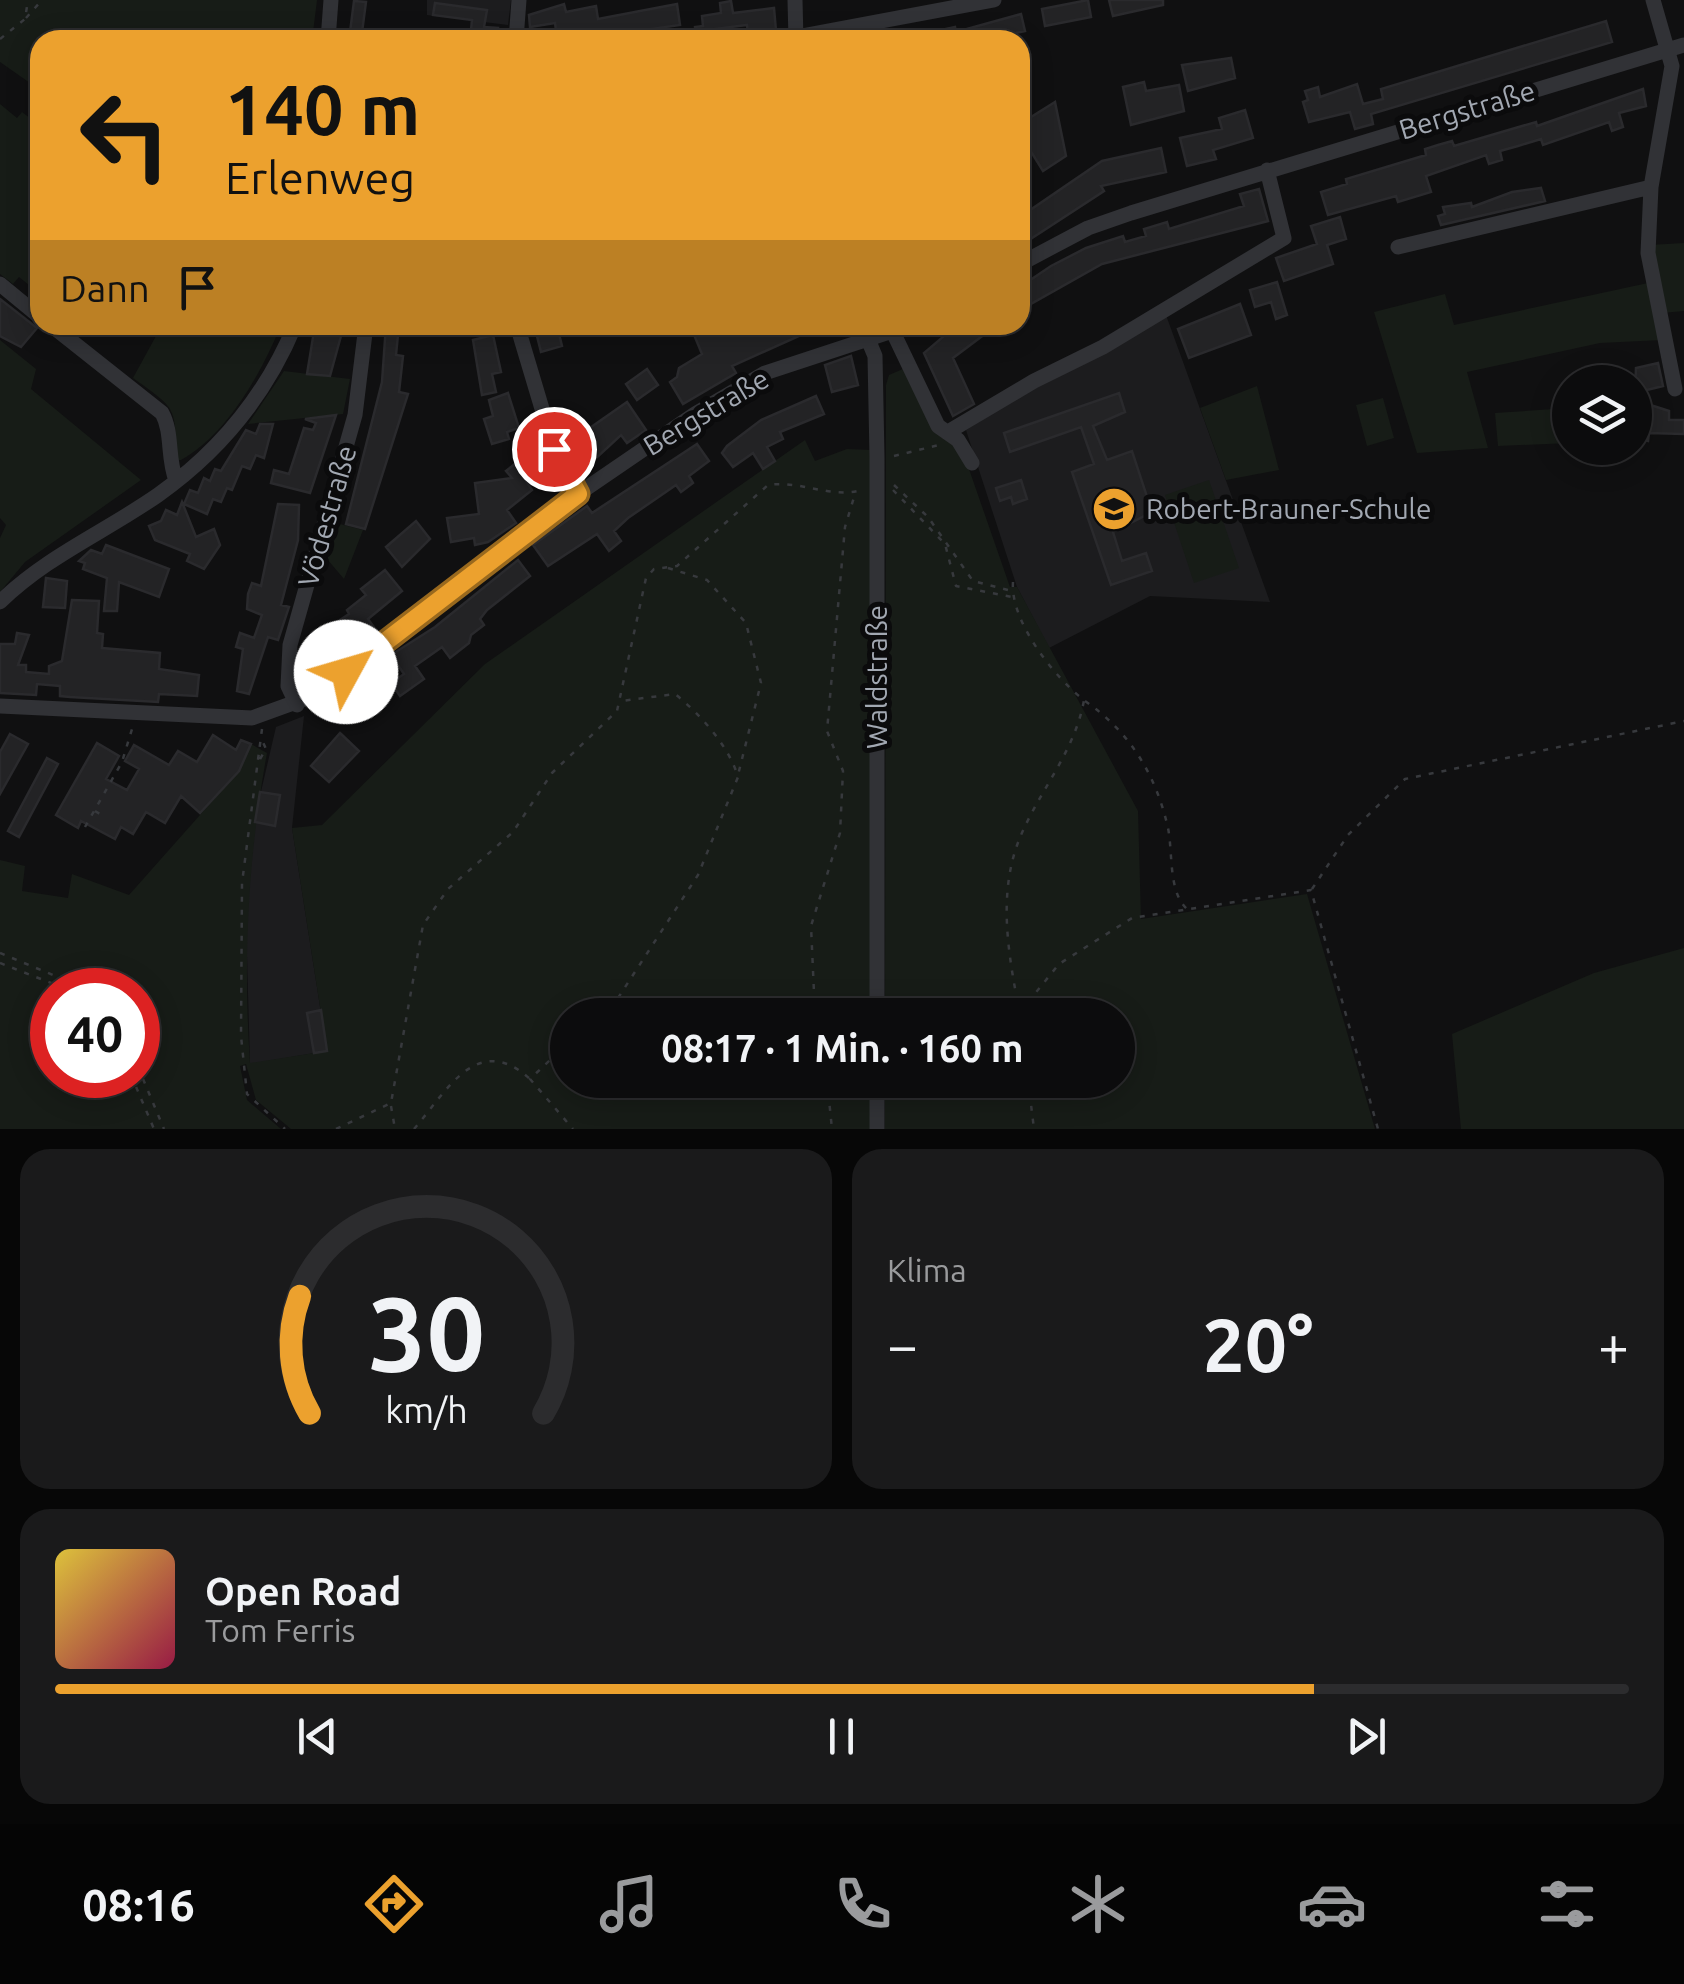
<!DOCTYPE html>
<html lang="de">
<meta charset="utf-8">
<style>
body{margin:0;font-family:Ubuntu,sans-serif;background:#1a1a1b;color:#f1f3f6;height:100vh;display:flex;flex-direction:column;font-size:38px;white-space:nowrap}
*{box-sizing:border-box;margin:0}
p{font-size:32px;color:#9a9b9d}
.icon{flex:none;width:55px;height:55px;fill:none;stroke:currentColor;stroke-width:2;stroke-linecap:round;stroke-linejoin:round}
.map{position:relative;height:1129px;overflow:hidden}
.side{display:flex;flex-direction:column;gap:20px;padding:20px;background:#070707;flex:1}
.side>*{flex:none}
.top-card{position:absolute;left:30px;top:30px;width:1000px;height:305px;border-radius:30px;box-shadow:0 5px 25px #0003,0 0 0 2px #2c2c2e;background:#eca12e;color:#111;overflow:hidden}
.tools{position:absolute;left:1552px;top:365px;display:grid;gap:20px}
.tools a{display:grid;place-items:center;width:100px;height:100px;border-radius:50%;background:#0c0c0d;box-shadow:0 5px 25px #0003,0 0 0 2px #2c2c2e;font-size:50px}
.speed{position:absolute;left:30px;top:968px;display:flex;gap:20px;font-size:50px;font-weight:700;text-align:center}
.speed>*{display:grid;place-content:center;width:130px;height:130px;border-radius:50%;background:#0c0c0d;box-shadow:0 5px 25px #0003,0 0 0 2px #2c2c2e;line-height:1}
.speed .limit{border:15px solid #d22;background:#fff;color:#111}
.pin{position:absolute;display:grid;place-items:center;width:85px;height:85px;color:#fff;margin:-42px;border:5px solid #fff;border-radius:50%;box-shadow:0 2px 10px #0007}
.me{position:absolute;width:110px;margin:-55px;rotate:51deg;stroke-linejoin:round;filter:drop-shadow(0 0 8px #0008)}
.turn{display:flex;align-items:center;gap:35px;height:210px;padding:0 30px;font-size:45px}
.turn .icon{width:130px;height:130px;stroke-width:2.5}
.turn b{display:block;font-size:70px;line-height:85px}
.then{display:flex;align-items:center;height:95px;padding:0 30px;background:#0003;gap:20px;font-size:38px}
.big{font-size:75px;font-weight:600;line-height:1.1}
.side .tile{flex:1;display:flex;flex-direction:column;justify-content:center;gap:15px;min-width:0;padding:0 35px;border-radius:30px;background:#1a1a1b}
.side .dial{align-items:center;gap:0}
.dial svg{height:260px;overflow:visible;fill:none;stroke:#2c2c2e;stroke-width:7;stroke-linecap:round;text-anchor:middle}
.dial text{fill:#f1f3f6;stroke:none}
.song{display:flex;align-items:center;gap:30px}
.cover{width:120px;height:120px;border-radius:15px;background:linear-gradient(135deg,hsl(50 70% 55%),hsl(340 70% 35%))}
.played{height:10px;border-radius:5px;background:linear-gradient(90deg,#eca12e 80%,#2c2c2e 80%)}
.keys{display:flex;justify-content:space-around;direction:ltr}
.heat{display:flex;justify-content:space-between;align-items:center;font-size:55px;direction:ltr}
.side .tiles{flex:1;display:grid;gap:20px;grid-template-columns:1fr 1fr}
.tile:last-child{grid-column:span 2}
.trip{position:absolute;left:550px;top:998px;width:585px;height:100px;border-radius:50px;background:#0c0c0d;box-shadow:0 5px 25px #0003,0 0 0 2px #2c2c2e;font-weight:600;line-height:100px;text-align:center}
.dock{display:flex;height:160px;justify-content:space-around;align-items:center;background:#050505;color:#9a9b9d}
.dock .icon{width:70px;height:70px}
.dock .current{color:#eca12e}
.dock b{font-size:45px;color:#f1f3f6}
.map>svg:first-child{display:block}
</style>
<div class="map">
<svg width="1684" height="1129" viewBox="0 0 1684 1129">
<rect width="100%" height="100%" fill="#101011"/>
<path fill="#1c1c1e" d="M427 0H511L508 25 427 15Z
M1166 315 1270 602 1150 596 1049 648 1017 587 966 430 1023 394Z
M304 716 292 828 327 1051 250 1064 246 920 256 813 276 727Z"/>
<path fill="#171c17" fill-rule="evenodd" d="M0 0H317L312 40H40V90L0 62Z
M0 104 17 118 22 112 40 126V294L19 277 13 284 0 274Z
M1684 243V311L1662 313 1650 245Z
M1648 283 1662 340 1600 343 1467 372 1488 448 1417 453 1374 312 1445 294 1454 325Z
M162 325H281C262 372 227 435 181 460H177C174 406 179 411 133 378Z
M0 340 36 369 31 389 141 480 25 562 0 592V538L6 525 0 518Z
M903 369 933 430 958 448 969 469 1010 587H1017L1138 811 1141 919 1307 894 1375 1129H885V1080H1118V1015H885L886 385 889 375Z
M284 371 350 379 343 414 248 424Z
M1257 386 1279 470 1226 480 1200 408Z
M1383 398 1394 438 1367 446 1356 405Z
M1568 408 1570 443 1498 446 1495 413Z
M805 440 815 461 847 449 871 450 870 1015H568V1080H870V1129H291L256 1100 246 1064 240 1066 247 1100 281 1129H0V860L25 866 22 891 68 898 72 874 129 895 239 771 251 744 267 753C248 857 243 958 250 1063L327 1051 292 828 322 825 485 664ZM52 990H138V1075H52Z
M1209 480 1239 568 1194 583 1165 495Z
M336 523 363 530 344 579 327 559Z
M1684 948V1129H1461L1452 1034 1594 973Z"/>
<path fill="#232325" stroke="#2a2a2d" stroke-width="2.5" d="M1088 0 1091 17 1045 26 1042 9Z
M1109 0H1163V5L1113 16Z
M354 1 366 2 361 40H349Z
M731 1 733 13 774 8 776 31 748 34 747 25 715 29 717 40H696L695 27 703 26 702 16 721 13 720 3Z
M435 3 487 10 484 27 498 28 496 40H470L472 20 433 15Z
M564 4 566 12 596 6 598 19 677 4 680 25 602 36 603 40H589L588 34 557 38 555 23 530 27 529 15Z
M1021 14 1025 31 1007 35 1009 40H919L918 35 955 27 956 32Z
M1606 21 1612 42 1371 114 1373 124 1355 129 1350 112 1309 122 1303 102 1308 100 1305 91 1318 87 1320 97 1357 84 1363 104 1383 99 1381 89Z
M1231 58 1235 78 1188 91 1182 65Z
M1144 82 1146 91 1179 85 1184 111 1131 125 1123 87Z
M1643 89 1646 106 1619 113 1623 127 1612 131 1609 122 1543 145 1541 139 1518 146 1500 151 1502 160 1489 164 1486 155 1426 176 1431 192 1398 202 1396 196 1328 215 1321 192 1347 184 1346 179 1426 155 1425 149 1438 145 1452 141 1454 146 1536 122 1537 126Z
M1055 102 1066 156 1043 171 1020 134V124Z
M1245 110 1253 138 1213 150 1216 159 1187 166 1180 138 1222 129 1219 118Z
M1161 148 1166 172 1101 186 1104 191 1029 240 1020 227V217L1102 161Z
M1541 188 1545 201 1441 225 1438 216 1445 214 1443 207 1471 203 1472 207 1512 192Z
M1259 189 1268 221 1102 264 1020 310V287L1051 266 1086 248 1123 236 1125 242 1146 236 1144 229 1167 222 1169 229 1244 206 1240 194Z
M1340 217 1346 239 1327 245 1333 264 1284 281 1276 258 1317 244 1311 226Z
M1277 282 1287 315 1276 319 1271 302 1255 307 1250 290Z
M0 299 37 328 21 347 0 336Z
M1240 304 1251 335 1189 358 1178 329Z
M315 325H344L330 376 307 374Z
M386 325H399L396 355 403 356 399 392 408 394 365 529 346 524 382 382Z
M690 325H713L717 334 734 325 738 334 759 325 821 326 732 366 736 373 683 404 670 382 677 377 679 368 702 354Z
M957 325H997L953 358 974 404 953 416 924 353Z
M557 326 562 346 541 352 536 332Z
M493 335 501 372 492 374 496 392 482 395 473 340Z
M851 356 858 385 832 392 825 365Z
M1658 363 1663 386 1635 393 1636 368Z
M647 369 658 385 637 400 626 384Z
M508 393 519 428 507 432 509 439 492 444 484 419 493 416 489 400Z
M1119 393 1125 412 1093 426 1107 460 1132 451 1152 512 1113 532 1122 561 1146 553 1152 571 1111 585 1072 472 1094 464 1081 427 1010 452 1004 433Z
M816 396 824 414 780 432 783 439 767 447 775 461 763 469 753 453 733 467 722 453 727 446 761 420Z
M1635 400 1669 411V420H1684V434L1649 433 1648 441 1636 438Z
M627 402 646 430 627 443 621 435 593 461 581 445 571 449 562 427 578 417 584 432Z
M336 415 310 493 271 483 274 470 289 474 304 428 313 430 316 423 305 419Z
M260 424H273L264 458 256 455 250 469 242 466 232 490 227 488 221 502 213 499 207 514 184 504 190 490 198 493 204 478 210 481 215 469 221 471 246 430 256 434Z
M697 444 709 461 689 476 693 483 681 492 676 485 628 518 614 531 621 541 609 551 597 534 548 566 533 545 587 506 592 513Z
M532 450 544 467 526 481 532 490 507 510 516 523 488 542 475 545 474 538 451 542 447 518 479 514 475 483 512 478 506 471Z
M1021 480 1027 499 1013 504 1011 497 1000 501 996 488Z
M182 502 196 537 214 529 220 545 204 569 187 561 190 554 155 540 149 526 161 521 166 510 177 515Z
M278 504 299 505 298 540 281 605 289 607 278 640 268 637 249 694 237 691 243 649 236 647 240 633 254 638 262 615 247 609 248 594 252 583 261 586Z
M416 521 430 539 402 567 386 547Z
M106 545 169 569 159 597 119 582 117 611H104L107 578 83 569 85 563 79 561 91 550 102 554Z
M518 560 530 576 487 610 480 619 484 625 471 635 469 643 450 658 442 647 415 666 424 679 400 696 391 683 404 674 391 655 435 627Z
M385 570 402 591 368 619 376 630 339 659 325 640 331 636 326 629 349 614 347 610 366 595 361 589Z
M46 578 67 581 65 608 43 607Z
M72 600 99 601 97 633 103 634 102 648 160 653 159 669 199 675 197 696 159 694 158 702 70 697 60 696V686L37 684 36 695 0 693V644H15L17 633 29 635 18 665H26V672L49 674V666L62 661Z
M371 671 383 686 358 706 346 690Z
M340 733 359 751 329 782 311 766Z
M10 734 28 744 0 794V752Z
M213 735 236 750 241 740 251 744 239 771 200 813 181 796 165 823 146 812 133 834 121 827 115 839 81 821 78 828 56 815 97 743 119 756 106 779 127 790 139 769 125 761 134 745 169 765 178 751 197 762Z
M47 758 58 764 19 837 8 831Z
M260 792 280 795 275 826 255 822Z
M321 1010 327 1051 314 1053 307 1013Z"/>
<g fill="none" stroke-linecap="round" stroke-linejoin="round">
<path stroke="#37393d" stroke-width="2.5" stroke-dasharray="5 8" stroke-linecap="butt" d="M26 18 42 0
M0 39 25 19 28 0
M894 456 939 445
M894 485 928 517 973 581 1012 591
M893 490 945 544 956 586 1012 597
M668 568 707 580 746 623 761 683 738 775
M1013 582C1010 621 1054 677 1084 700 1075 752 1038 792 1019 840 997 896 1009 958 1020 1015
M1085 701C1130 732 1156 775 1168 828 1173 852 1168 892 1187 909
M262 729 242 883 241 1036 247 1094 285 1129
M260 759 266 749 262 740
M95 811 100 814 105 809
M85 827 122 762 132 729
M1312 889 1348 835 1405 779 1684 721
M0 953 89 990
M0 963 69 990
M618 998 698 875 738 777C729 746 700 714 675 694L621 701
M1020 1012 1059 964 1132 918 1311 890 1378 1129
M594 1015 609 998 627 1000 654 1015
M815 1015 811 926 840 833 843 771 827 731 845 527 855 494
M568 1043 530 1079 573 1129
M138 1067 164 1129
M131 1075 154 1129
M827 1080 832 1129
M1028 1080 1034 1129
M391 1106 395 1129
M336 1129 391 1103 423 925 448 889 513 832 552 773 617 711 646 578 654 569 677 566 768 485C801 480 831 499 862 490
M414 1129C447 1091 477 1031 530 1079"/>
<path stroke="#313236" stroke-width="15" d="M795 0 796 40
M1653 0 1672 66 1651 187 1648 253 1675 389
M796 37 994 0
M328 40 331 0
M516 40 519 0
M1398 247 1651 187
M1020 264 1088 228 1131 213 1684 45
M0 284 40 317
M51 325 162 413C173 433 167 458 176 480
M517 325 554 449 578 494
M862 325 875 356 877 457V1015
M893 332 938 426 958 440 972 463
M948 432 1034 381 1103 347 1284 238 1267 170
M0 602C47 556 105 532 158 495 220 451 266 395 295 325
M297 705 288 686 290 645 355 415 366 325
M0 706 252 718 321 693 578 494 695 414 765 373 911 325
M877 1129V1080"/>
</g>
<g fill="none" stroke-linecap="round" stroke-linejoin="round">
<g stroke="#99691e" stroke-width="25">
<path id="route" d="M346 672 578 494 554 449"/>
</g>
<use href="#route" stroke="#eca12e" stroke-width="18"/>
</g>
<defs>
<g id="school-disc" transform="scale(2.25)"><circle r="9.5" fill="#eca12e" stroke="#0b0b0c"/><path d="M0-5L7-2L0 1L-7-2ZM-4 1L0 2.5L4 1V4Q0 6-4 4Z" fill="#111"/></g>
</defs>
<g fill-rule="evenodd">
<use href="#school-disc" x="1114" y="509"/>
</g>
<g text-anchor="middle" stroke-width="10" stroke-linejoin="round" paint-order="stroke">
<g font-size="28" fill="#a2a8b2" stroke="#0b0b0c">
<text transform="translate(1467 110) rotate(-17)" y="10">Bergstraße</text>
<text transform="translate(706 412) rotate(-31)" y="10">Bergstraße</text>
<text transform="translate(327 516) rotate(-74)" y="10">Vödestraße</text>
<text transform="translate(877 677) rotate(-90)" y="10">Waldstraße</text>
</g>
<g font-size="28" fill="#a2a8b2" stroke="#0b0b0c" text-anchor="start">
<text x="1146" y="519">Robert-Brauner-Schule</text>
</g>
</g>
</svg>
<div class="tools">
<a><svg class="icon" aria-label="layers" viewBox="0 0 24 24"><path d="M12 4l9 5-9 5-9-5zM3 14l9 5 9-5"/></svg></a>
</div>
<div class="speed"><div class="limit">40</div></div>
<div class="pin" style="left:554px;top:449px;background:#d93025"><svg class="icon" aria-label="arrive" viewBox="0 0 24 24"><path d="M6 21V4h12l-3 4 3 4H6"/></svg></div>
<svg class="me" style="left:346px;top:672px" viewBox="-20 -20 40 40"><circle r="19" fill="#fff"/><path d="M0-13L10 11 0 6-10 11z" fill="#eca12e"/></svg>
<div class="trip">08:17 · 1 Min. · 160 m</div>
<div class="top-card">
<div class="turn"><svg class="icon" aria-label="left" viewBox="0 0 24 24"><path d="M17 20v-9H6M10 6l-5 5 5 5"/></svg><div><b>140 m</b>Erlenweg</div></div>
<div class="then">Dann<svg class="icon" aria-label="arrive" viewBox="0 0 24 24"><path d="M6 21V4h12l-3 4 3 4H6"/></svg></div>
</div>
</div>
<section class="side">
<div class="tiles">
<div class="tile dial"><svg viewBox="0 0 100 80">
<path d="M14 69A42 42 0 1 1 86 69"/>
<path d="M14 69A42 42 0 0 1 11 33" stroke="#eca12e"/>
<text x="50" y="56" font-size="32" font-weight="700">30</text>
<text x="50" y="72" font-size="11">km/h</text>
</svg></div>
<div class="tile"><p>Klima</p>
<div class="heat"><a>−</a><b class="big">20°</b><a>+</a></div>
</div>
<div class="tile">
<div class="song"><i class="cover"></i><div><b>Open Road</b><p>Tom Ferris</p></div></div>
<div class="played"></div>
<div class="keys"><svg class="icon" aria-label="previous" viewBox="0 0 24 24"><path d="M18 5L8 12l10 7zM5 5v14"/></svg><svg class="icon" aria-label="pause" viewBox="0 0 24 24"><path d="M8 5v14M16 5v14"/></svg><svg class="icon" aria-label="next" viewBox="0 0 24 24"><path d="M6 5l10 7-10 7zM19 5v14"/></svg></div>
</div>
</div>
</section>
<nav class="dock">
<b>08:16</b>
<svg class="icon current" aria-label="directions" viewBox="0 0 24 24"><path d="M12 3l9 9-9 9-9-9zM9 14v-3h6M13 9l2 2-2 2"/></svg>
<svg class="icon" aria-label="music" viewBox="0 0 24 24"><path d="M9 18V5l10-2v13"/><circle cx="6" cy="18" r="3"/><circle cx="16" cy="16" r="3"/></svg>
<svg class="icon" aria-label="phone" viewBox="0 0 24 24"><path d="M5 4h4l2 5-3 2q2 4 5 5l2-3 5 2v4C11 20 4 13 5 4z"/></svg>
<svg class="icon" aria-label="climate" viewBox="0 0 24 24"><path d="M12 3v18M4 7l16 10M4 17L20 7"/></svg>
<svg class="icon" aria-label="car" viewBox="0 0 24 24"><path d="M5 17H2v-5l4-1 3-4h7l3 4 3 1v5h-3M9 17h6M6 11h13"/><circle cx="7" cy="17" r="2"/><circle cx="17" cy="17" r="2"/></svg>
<svg class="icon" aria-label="filters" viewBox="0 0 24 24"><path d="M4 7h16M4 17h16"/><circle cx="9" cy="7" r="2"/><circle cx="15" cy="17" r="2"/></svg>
</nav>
